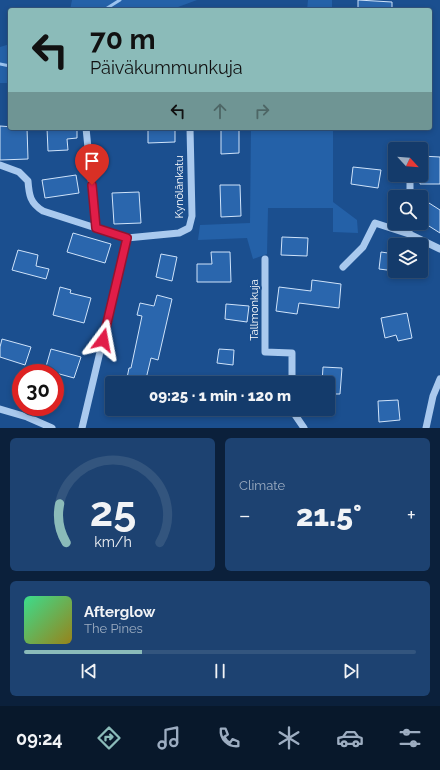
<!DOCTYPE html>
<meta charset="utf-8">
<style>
body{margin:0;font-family:Raleway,sans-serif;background:#1d4271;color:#f1f3f6;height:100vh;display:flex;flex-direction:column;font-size:15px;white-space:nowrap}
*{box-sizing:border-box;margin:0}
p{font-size:13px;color:#9dadc1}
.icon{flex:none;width:22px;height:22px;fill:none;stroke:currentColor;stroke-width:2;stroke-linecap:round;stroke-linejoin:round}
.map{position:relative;height:428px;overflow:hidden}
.panel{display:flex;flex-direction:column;gap:10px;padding:10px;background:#0b203b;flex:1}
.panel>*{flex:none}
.guide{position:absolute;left:8px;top:8px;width:424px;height:122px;border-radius:4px;box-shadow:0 2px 6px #0003,0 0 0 1px #33557e;background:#8bbbb9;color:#111;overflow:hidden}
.needle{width:26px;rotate:116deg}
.tools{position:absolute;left:388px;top:142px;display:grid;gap:8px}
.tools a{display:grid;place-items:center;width:40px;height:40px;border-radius:4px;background:#143b6b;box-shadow:0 2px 6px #0003,0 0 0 1px #33557e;font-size:20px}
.speed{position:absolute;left:12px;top:364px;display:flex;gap:8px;font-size:20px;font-weight:700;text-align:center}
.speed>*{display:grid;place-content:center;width:52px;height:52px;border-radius:50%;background:#143b6b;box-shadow:0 2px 6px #0003,0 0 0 1px #33557e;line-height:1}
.speed .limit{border:6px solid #d22;background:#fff;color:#111}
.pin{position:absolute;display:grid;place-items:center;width:34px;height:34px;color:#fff;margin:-41px -17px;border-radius:50% 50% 50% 0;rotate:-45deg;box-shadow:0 0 4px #0007}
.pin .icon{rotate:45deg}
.me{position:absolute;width:44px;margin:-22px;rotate:13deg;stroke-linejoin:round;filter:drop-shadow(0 0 3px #0008)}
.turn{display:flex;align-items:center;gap:14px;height:84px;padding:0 16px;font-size:18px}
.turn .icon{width:52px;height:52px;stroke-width:2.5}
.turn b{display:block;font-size:28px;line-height:34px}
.lanes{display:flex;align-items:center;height:38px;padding:0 16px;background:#0003;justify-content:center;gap:20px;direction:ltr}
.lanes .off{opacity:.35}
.big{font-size:30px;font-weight:800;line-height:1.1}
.panel .tile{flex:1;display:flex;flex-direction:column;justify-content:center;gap:6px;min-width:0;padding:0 14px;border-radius:6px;background:#1d4271}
.panel .dial{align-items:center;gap:0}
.dial svg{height:104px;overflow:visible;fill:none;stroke:#33557e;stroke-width:7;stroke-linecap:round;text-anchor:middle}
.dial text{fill:#f1f3f6;stroke:none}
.song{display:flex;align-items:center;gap:12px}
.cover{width:48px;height:48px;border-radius:6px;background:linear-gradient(135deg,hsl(150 70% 55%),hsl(50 70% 35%))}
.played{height:4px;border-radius:2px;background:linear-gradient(90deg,#8bbbb9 30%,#33557e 30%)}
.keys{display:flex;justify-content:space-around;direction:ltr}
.heat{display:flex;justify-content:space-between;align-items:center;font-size:22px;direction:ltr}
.panel .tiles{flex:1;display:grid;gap:10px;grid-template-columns:1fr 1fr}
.tile:last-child{grid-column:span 2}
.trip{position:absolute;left:105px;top:376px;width:230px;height:40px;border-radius:4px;background:#143b6b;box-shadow:0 2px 6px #0003,0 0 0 1px #33557e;font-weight:800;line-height:40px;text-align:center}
.tabs{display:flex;height:64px;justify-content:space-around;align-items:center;background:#08182b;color:#9dadc1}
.tabs .icon{width:28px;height:28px}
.tabs .current{color:#8bbbb9}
.tabs b{font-size:18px;color:#f1f3f6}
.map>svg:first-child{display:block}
</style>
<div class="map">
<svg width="440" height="428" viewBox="0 0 440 428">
<rect width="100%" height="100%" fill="#1b4f8f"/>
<path fill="#2461a8" d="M72 0H197L170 10H70Z
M308 0H332V10H307Z
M10 44V83H0V47Z
M251 128H333V202L357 220 358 233 333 232V208H268L267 254 253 259 247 238 198 240 200 225 250 223Z"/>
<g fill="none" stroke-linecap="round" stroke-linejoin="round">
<path stroke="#9cc4f0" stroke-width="3" d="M104 10 120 0
M0 64 10 66"/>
</g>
<path fill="#2a66ad" stroke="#cfe3fa" d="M358 0 392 2V10H358Z
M0 126 27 128 28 159 0 160Z
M47 128H77V138L67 139 68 150 48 151Z
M148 128H175V142L148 143Z
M239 128V153L221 154V129Z
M421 156 440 157V184H420Z
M353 167 381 170 378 188 351 184Z
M76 175 79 193 45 198 42 180Z
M220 185H240L241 216 221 217Z
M139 192 141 223 114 224 112 193Z
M429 203 440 210V233L421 221V215Z
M73 233 111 244 105 263 67 252Z
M282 237 308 238 307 256 281 255Z
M18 250 38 255 36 266 49 269 46 279 12 270Z
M211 252H230L231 282H197V264H212Z
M381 252 395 254V271L379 269Z
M161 254 177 257 172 281 156 277Z
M312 280 341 284 339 308 299 303 297 314 276 311 279 287 311 291Z
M60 287 71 290 70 293 91 298 84 323 53 315Z
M157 295 172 299 158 360 151 358 145 383H126L129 368H131L142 316 137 315 140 303 154 306Z
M226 304 249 306 247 322 225 319Z
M407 313 412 338 398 341 396 335 385 338 381 318Z
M2 339 31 347 25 365 0 357V347Z
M51 349 81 357 74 378 45 370Z
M219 349 234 350 233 365 217 363Z
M323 367 342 368 340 394H328V383H322Z
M398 400 400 420 379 422 378 401Z"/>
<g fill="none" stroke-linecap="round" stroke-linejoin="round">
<path stroke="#a9c9ee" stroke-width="7" d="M86 128 96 228
M0 165 19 172 28 181C29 195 30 203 43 211L127 238
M410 197V175
M409 234V223
M265 259V352L292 353V383
M343 267 363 247 375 223 409 234 440 249
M0 409 27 417 52 428
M291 409 304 428
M82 428 127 238 179 233 189 228 192 216 190 128
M426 428 433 396 440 379"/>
</g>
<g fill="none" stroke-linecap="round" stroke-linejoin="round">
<g stroke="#92132f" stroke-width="10">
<path id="route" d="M92 185 96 228 127 238 103 340"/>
</g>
<use href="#route" stroke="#e11d48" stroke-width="7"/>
</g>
<g text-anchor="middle" stroke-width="4" stroke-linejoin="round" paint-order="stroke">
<g font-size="11" fill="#fff" stroke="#1b4f8f">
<text transform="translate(179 187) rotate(-90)" y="4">Kynölänkatu</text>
<text transform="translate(254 310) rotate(-90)" y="4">Tallmonkuja</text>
</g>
</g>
</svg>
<div class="tools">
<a><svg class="needle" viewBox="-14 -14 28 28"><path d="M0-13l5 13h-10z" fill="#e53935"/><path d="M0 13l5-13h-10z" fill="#9dadc1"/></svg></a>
<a><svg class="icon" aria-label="search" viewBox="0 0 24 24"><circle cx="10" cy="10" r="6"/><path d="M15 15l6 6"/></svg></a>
<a><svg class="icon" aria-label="layers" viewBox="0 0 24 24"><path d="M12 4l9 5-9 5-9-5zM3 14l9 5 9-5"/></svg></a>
</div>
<div class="speed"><div class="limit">30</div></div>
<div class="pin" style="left:92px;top:185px;background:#d93025"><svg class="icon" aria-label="arrive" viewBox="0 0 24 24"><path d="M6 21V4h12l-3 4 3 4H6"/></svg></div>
<svg class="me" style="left:103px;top:340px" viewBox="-20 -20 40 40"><path d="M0-17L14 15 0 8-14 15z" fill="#e11d48" stroke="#fff" stroke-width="4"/></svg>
<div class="trip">09:25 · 1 min · 120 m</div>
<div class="guide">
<div class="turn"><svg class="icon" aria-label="left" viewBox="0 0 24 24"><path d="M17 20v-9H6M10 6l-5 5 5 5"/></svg><div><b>70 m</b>Päiväkummunkuja</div></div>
<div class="lanes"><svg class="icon" aria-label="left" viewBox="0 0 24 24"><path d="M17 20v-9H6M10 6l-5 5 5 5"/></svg><svg class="icon off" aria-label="ahead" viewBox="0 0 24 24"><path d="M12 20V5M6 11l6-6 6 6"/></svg><svg class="icon off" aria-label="right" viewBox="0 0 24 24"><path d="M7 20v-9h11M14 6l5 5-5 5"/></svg></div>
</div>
</div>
<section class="panel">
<div class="tiles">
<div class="tile dial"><svg viewBox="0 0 100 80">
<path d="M14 69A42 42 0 1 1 86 69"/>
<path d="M14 69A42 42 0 0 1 9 39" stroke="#8bbbb9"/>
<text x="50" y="56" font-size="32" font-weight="700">25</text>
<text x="50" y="72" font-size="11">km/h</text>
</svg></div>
<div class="tile"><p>Climate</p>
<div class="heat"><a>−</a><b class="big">21.5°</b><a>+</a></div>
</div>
<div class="tile">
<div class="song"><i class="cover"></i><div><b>Afterglow</b><p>The Pines</p></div></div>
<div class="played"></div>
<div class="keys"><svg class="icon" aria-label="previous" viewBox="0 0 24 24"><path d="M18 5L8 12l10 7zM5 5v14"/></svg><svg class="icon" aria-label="pause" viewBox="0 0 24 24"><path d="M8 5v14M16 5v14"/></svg><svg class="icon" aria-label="next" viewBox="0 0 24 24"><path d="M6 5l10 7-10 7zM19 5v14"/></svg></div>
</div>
</div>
</section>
<nav class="tabs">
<b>09:24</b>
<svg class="icon current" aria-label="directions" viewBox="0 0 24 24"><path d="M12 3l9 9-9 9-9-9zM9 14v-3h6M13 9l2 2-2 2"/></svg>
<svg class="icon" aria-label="music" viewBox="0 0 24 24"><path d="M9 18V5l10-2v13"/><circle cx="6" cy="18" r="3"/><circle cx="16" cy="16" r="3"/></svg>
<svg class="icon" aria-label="phone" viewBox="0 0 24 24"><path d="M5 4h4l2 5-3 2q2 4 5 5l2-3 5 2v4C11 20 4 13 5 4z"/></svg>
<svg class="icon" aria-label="climate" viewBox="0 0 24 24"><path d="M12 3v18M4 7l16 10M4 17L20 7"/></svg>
<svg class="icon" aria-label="car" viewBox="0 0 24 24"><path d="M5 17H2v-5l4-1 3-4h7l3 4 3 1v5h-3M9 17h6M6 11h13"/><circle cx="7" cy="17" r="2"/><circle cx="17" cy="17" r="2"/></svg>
<svg class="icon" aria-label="filters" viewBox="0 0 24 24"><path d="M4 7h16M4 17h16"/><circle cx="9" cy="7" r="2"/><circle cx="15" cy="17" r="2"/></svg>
</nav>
